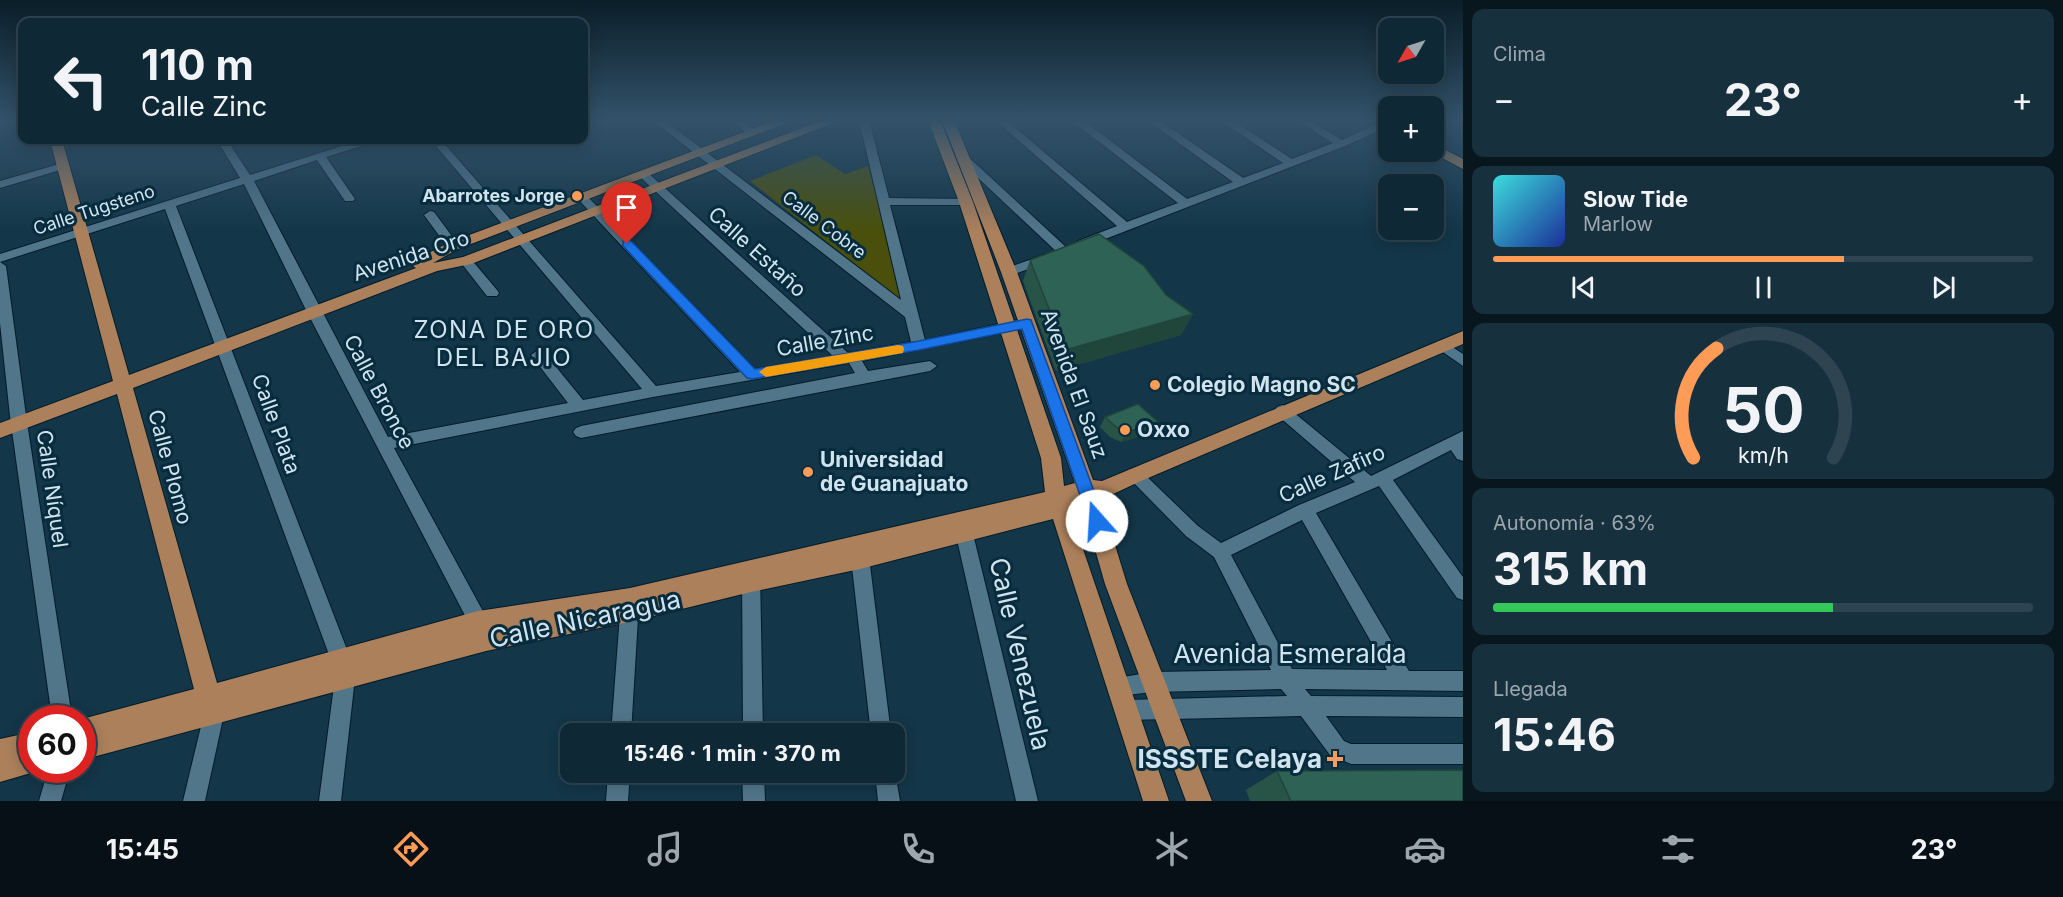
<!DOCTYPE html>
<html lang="es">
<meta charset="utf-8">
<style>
body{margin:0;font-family:Inter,sans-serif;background:#17303e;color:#f1f3f6;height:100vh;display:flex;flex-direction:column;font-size:22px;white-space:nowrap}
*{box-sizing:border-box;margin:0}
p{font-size:20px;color:#9ba6ad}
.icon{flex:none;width:33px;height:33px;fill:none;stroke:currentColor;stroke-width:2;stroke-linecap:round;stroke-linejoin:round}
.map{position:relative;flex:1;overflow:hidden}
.panel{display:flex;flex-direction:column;gap:9px;padding:9px;background:#08161e;width:600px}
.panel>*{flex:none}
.guide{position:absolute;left:18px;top:18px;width:570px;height:126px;border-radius:12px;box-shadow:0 3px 15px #0003,0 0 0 2px #2e4451;background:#0e2836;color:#f1f3f6;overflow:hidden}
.needle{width:39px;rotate:231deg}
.fabs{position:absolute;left:1378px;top:18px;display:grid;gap:12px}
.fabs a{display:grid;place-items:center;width:66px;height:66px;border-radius:12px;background:#0e2836;box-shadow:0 3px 15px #0003,0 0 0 2px #2e4451;font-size:30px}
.speed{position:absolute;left:18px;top:705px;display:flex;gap:12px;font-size:30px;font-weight:700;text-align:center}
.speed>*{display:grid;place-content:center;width:78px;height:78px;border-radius:50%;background:#0e2836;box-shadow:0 3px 15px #0003,0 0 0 2px #2e4451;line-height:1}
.speed .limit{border:9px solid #d22;background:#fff;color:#111}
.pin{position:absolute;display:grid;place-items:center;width:51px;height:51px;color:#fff;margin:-62px -26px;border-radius:50% 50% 50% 0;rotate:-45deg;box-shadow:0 0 6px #0007}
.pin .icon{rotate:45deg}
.me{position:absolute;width:66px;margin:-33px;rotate:341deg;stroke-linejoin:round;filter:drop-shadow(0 0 4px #0008)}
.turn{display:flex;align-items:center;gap:21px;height:126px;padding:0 24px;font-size:27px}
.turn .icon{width:78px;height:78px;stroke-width:2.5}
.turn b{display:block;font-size:42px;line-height:51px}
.big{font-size:45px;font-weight:700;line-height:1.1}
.panel .card{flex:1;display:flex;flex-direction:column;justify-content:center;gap:9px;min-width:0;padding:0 21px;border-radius:12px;background:#17303e}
.panel .dial{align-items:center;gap:0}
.dial svg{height:156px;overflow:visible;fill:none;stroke:#2e4451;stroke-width:7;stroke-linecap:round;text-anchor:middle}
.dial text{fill:#f1f3f6;stroke:none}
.song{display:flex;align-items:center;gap:18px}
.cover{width:72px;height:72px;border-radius:9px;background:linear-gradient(135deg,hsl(180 70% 55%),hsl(230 70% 35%))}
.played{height:6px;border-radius:3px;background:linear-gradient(90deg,#fe9c57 65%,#2e4451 65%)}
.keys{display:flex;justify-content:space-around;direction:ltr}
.heat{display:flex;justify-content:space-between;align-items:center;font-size:33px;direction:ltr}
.charge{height:9px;border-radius:4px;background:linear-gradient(90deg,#34c759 63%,#2e4451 0)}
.trip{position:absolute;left:560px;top:723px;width:345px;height:60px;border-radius:12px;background:#0e2836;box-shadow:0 3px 15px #0003,0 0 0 2px #2e4451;font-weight:700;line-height:60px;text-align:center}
.dock{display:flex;height:96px;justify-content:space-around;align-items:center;background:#061016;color:#9ba6ad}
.dock .icon{width:42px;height:42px}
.dock .current{color:#fe9c57}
.dock b{font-size:27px;color:#f1f3f6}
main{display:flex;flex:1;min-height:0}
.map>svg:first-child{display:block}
</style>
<main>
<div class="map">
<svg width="1463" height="801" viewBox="0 0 1463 801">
<rect width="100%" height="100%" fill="#133648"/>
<path fill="#4a500b" d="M816 155 845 174 868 166 908 306 750 181Z"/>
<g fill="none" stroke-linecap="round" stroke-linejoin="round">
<g stroke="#031c2a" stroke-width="2">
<path id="minor" d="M652 120H664L901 300 859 120H869L889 198 966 199 972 202 966 205H890L925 340 1027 318 1034 323 1027 328 862 361 868 371 930 361 937 366 930 371 581 438 576 436 573 432 576 428 581 426 855 373 849 363 653 397 394 448 485 615 487 621 485 627 478 630 471 627 307 312 244 184 176 206 351 660 355 678 341 801H319L335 678 331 660 165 209 0 262V254L240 178 217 140H227L250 175 361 140H375L374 142 326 157 355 199 353 201H345L317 160 254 181 388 437 568 403 531 355 538 350 543 351 583 400 642 389 431 140H441L656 386 740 372 578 199V195H586L755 369 833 356 639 176V172H647L848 353 911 342 905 317Z
M731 120H743L759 134 750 136Z
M995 120H1006L1127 222 1178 203 1071 120H1083L1187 199 1233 182 1147 120H1159L1243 178 1283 163 1220 120H1232L1292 159 1333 143 1296 120H1309L1342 140 1385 120H1389V126L1345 146 1082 248 1076 244 1078 241 1117 226Z
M961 153 965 154 1067 248 1069 251 1067 254H1059L957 158 956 156Z
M63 163 67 164V168L0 188V181Z
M430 211 434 212 457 243 459 246 457 249H449L424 215Z
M1046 254 1052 258 1050 261 1009 276 1003 272 1004 269Z
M466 257 470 258 497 290 499 293 497 296H487L462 264 460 261 462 258Z
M0 262 6 266 26 416 72 718H52L10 416 0 323Z
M1442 340 1463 354V366L1437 348 1435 345 1437 342Z
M1282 405 1287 407 1371 476 1463 431V461L1457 459 1451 450 1393 480 1463 577V600L1457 598 1379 486 1316 513 1409 671H1463V691L1305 689 1311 696 1463 697V717L1326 716 1344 741 1351 744H1463V764H1351L1330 755 1301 716 1125 720 1118 717 1115 710 1118 703 1125 700 1287 696 1281 689 1153 692 1118 696 1111 693 1108 686 1111 679 1153 672 1271 670 1214 557 1186 536 1126 475 1128 470 1134 468 1140 470 1198 526 1221 543 1299 505 1355 482 1277 415 1274 411 1277 407ZM1302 520 1387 670 1292 669 1231 555Z
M958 516 964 518 973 534 1038 801H1016L956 535 949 523 952 518Z
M859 541 865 544 868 549 891 734H871L850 549 853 544Z
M751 564 757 566 760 572 763 734H743L742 572 745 566Z
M630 593 637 595 639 601 631 734H611L621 601 623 595Z
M214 704 221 707 224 714 205 801H183L204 714 207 707Z
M894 766 900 801H878L875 772H894Z
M48 770H70L61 801H39Z
M608 772H630L628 801H606Z
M742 772H764L765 801H743Z"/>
</g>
<g stroke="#031c2a" stroke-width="2">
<path id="major" d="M776 120H794L458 249 433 263 463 257 823 120H841L471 264 437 271 133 388 217 683 478 611 630 588 1045 492 1041 458 959 202 928 120H940L973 202 1061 458 1064 486 1075 483 1001 272 942 120H954L1017 272 1093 480 1102 481 1463 331V344L1141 481 1111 495 1102 503 1127 584 1212 801H1186L1105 584 1084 511 1071 514 1169 801H1143L1053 519 860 569 751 592 629 622 486 651 82 760V719L194 689 117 394 0 438V423L113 381 50 140H62L129 375 416 268 410 264 413 261 448 243Z
M1377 120H1389V127Z
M1434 144 1463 159V169L1431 152H1434Z
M32 732V770H41L0 782V739Z"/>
</g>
<use href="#minor" fill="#517589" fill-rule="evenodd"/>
<use href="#major" fill="#ac805b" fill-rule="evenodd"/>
</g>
<path fill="#285448" d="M1030 260 1166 295 1193 314 1181 335 1056 371 1023 281Z
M1105 417 1158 422 1151 433 1121 442 1110 437 1100 427Z
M1277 771 1463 801H1250L1246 790Z"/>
<path fill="#20453b" d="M1193 314 1181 335 1056 371 1065 350Z
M1158 422 1151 433 1121 442 1127 432Z"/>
<path fill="#2e6254" stroke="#20453b" stroke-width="1.5" d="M1099 234 1144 266 1166 295 1193 314 1065 350 1030 260Z
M1138 404 1158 422 1127 432 1116 427 1105 417Z
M1463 770V801H1291L1277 771Z"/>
<linearGradient id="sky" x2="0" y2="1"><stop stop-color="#0a1e28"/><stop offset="0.52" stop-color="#33526a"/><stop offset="1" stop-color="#33526a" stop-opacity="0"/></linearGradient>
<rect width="1463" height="232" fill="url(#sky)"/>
<path fill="#1a73e8" stroke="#114b97" stroke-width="1.5" d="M627 240 631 241 755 369 919 341 1027 319 1031 320 1105 521 1102 526 1097 528 1091 526 1089 521 1022 329 919 350 752 379 747 378 623 246V241Z"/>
<path fill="#f59e0b" d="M898 345 903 346 904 349 903 353 766 377 759 372 766 367Z"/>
<g fill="#fe9c57" stroke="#072c3d" stroke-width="2">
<circle cx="577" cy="196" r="6"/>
<circle cx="1155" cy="385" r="6"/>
<circle cx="1125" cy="430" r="6"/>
<circle cx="808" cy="472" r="6"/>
<path d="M1332 750h6v6h6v6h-6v6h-6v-6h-6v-6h6z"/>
</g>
<g text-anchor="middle" stroke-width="6" stroke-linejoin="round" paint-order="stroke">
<g font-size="18" font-weight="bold" fill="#d0e3ef" stroke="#072c3d" text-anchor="end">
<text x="565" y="202">Abarrotes Jorge</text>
</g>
<g font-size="18" fill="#d0e3ef" stroke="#072c3d">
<text transform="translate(94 210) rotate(-18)" y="6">Calle Tugsteno</text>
<text transform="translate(824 225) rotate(37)" y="6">Calle Cobre</text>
</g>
<g font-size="21" fill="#d0e3ef" stroke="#072c3d">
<text transform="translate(757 252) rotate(42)" y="7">Calle Estaño</text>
<text transform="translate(411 256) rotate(-18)" y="7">Avenida Oro</text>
<text transform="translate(825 341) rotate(-10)" y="7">Calle Zinc</text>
<text transform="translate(1074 384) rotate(70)" y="7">Avenida El Sauz</text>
<text transform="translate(379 392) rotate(62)" y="7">Calle Bronce</text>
<text transform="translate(276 424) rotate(70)" y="7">Calle Plata</text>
<text transform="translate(170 467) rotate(75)" y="7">Calle Plomo</text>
<text transform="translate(1332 474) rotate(-24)" y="7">Calle Zafiro</text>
<text transform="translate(52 489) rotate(82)" y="7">Calle Níquel</text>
</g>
<g font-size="21" font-weight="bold" fill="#d0e3ef" stroke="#072c3d" text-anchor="start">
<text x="1167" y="392">Colegio Magno SC</text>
<text x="1137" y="437">Oxxo</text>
<text x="820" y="467">Universidad<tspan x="820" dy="24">de Guanajuato</tspan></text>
</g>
<g font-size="24" letter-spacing="1.5" fill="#d0e3ef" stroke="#072c3d">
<text x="504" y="338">ZONA DE ORO<tspan x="504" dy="28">DEL BAJIO</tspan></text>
</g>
<g font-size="26" fill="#d0e3ef" stroke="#072c3d">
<text transform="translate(585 619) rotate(-12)" y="9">Calle Nicaragua</text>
<text transform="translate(1020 654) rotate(77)" y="9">Calle Venezuela</text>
<text x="1290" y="663">Avenida Esmeralda</text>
</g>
<g font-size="26" font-weight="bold" fill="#d0e3ef" stroke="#072c3d" text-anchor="end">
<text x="1322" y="768">ISSSTE Celaya</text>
</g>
</g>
</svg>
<div class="fabs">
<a><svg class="needle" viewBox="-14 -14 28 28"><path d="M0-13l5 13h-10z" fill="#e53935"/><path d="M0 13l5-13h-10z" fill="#9ba6ad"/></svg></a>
<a>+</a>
<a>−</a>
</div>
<div class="speed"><div class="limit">60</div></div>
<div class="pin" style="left:627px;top:244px;background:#d93025"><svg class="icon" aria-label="arrive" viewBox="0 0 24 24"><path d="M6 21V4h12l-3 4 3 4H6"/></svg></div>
<svg class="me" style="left:1097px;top:521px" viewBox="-20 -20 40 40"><circle r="19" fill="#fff"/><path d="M0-13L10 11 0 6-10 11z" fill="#1a73e8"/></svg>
<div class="trip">15:46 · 1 min · 370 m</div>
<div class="guide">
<div class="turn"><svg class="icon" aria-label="left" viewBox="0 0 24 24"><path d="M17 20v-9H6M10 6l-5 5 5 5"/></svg><div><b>110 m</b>Calle Zinc</div></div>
</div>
</div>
<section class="panel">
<div class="card"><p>Clima</p>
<div class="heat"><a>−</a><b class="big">23°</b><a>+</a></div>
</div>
<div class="card">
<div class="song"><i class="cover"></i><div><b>Slow Tide</b><p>Marlow</p></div></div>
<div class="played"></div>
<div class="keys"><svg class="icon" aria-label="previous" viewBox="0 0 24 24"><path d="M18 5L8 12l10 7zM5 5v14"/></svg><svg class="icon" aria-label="pause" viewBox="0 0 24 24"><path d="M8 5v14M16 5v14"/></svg><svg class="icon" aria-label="next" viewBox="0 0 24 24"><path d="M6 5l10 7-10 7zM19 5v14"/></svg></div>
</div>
<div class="card dial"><svg viewBox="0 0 100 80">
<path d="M14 69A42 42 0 1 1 86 69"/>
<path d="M14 69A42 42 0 0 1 26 13" stroke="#fe9c57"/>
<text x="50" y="56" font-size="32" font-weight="700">50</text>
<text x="50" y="72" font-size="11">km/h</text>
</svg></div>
<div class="card"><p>Autonomía · 63%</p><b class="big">315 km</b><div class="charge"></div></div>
<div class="card"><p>Llegada</p><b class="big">15:46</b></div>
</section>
</main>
<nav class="dock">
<b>15:45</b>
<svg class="icon current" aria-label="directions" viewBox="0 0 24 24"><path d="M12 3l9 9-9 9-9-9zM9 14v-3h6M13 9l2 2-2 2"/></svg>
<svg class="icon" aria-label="music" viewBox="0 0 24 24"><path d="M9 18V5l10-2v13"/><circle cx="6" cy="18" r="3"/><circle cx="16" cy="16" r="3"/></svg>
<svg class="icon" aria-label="phone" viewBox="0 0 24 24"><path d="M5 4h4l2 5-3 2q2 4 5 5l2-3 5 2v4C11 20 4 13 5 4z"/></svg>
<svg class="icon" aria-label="climate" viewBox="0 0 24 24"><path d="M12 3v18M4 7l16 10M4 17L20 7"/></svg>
<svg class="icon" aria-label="car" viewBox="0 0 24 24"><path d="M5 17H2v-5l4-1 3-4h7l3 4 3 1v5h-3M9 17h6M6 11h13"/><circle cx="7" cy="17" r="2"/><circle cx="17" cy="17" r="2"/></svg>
<svg class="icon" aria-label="filters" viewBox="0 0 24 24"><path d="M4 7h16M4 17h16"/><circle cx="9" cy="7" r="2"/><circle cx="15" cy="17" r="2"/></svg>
<b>23°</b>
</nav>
